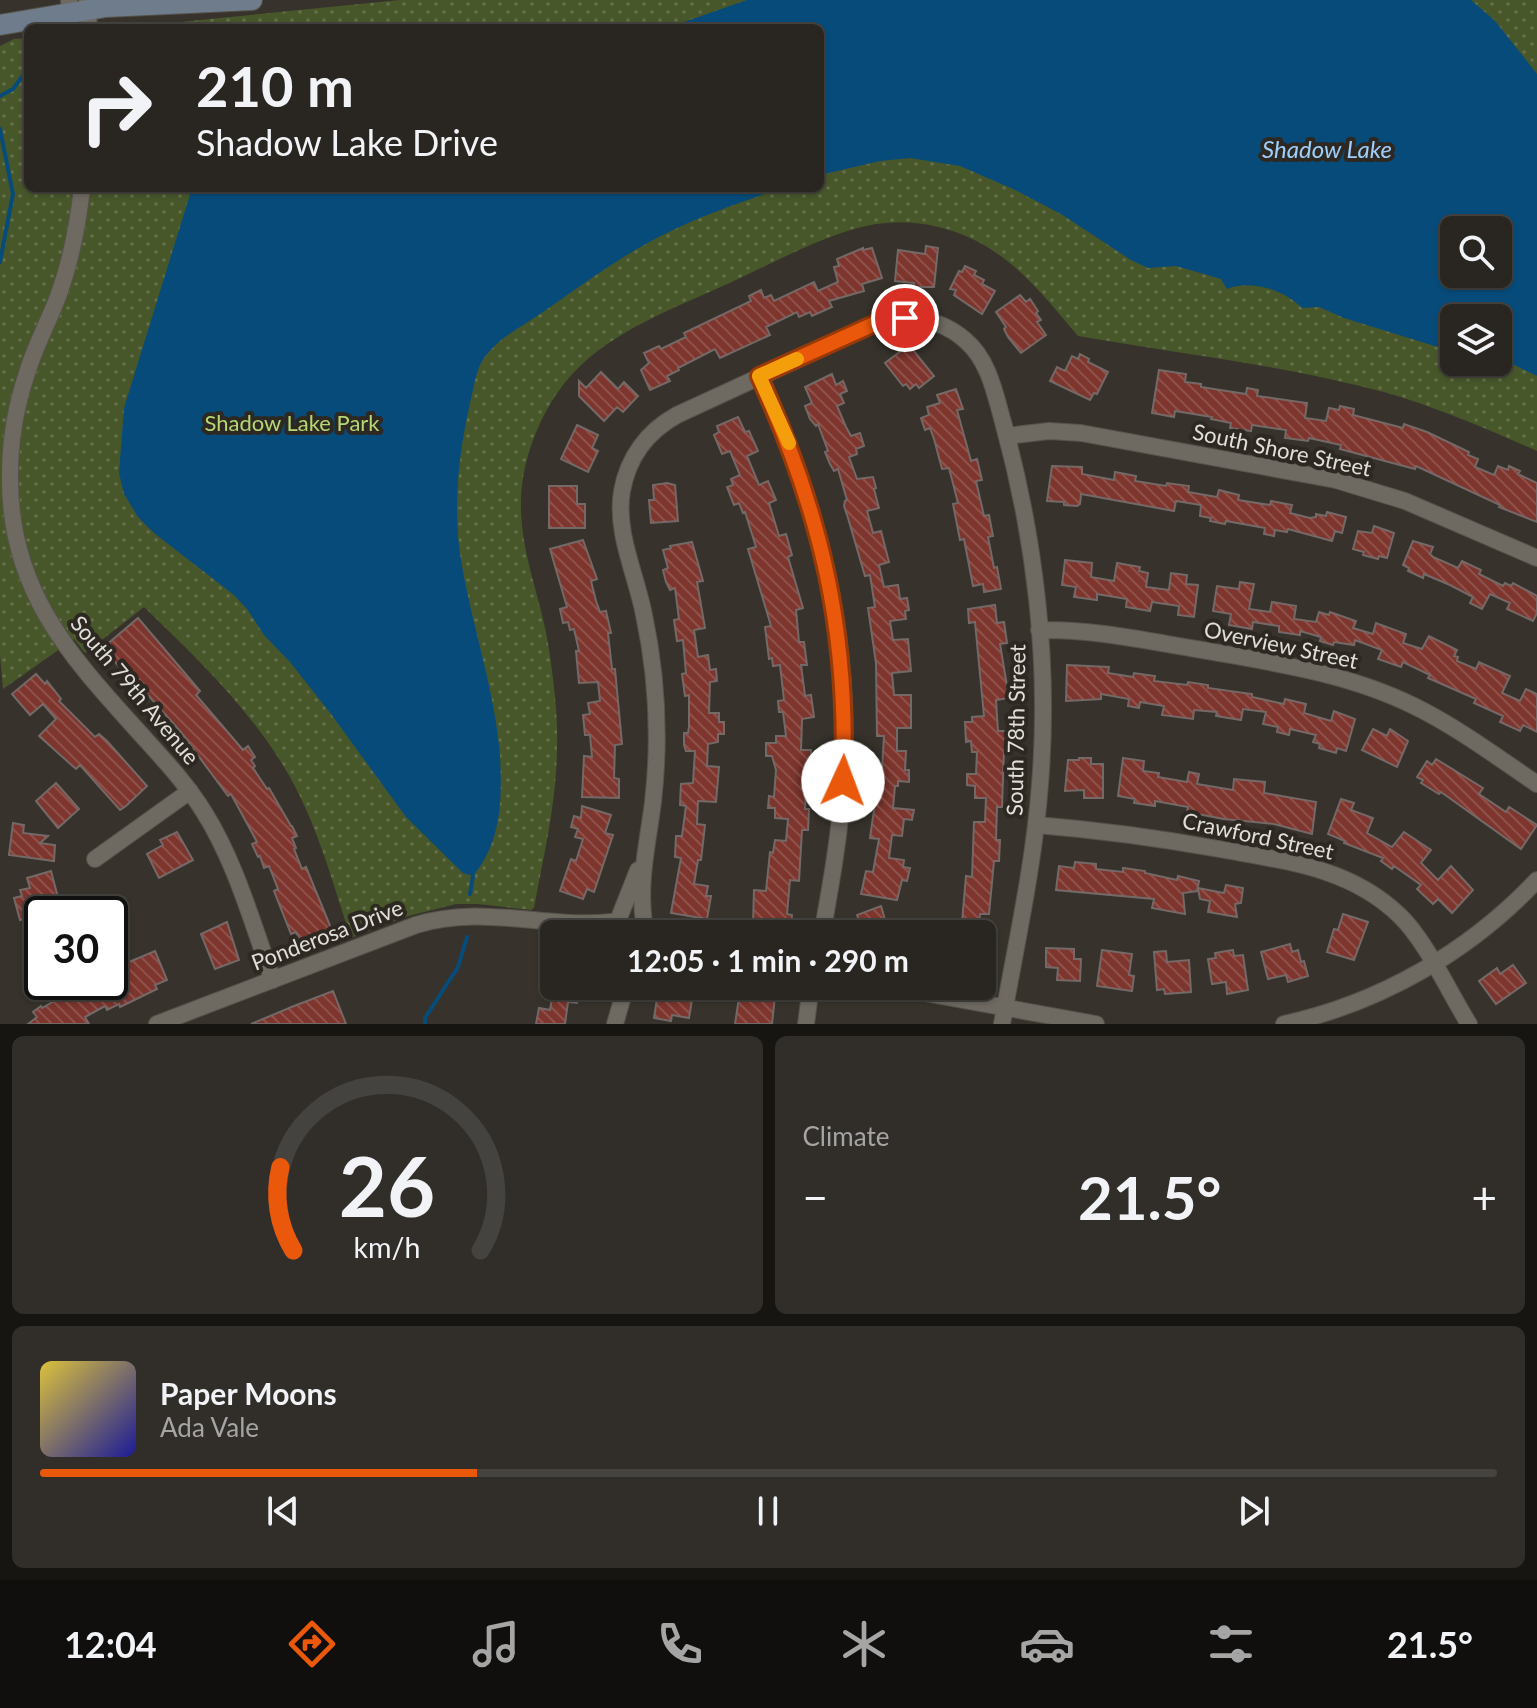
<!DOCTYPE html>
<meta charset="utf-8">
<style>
body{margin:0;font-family:Lato,sans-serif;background:#312e2a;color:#f1f3f6;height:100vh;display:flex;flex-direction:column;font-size:30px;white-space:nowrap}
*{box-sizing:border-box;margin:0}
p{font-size:26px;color:#a5a5a5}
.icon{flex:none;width:44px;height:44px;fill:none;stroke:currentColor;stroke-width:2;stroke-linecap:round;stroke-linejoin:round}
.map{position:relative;height:1024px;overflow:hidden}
.side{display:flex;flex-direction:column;gap:12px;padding:12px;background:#171512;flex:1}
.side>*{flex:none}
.hud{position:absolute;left:24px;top:24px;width:800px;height:168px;border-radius:12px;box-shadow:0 2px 6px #0004,0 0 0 2px #45433f;background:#292621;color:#f1f3f6;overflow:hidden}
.controls{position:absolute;left:1440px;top:216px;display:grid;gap:16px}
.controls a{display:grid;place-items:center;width:72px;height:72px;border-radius:12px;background:#292621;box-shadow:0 2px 6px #0004,0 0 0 2px #45433f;font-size:40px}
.speed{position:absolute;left:24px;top:896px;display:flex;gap:16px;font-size:40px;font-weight:700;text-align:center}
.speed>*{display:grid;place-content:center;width:104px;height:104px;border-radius:50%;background:#292621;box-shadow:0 2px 6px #0004,0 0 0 2px #45433f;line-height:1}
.speed .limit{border:4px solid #111;border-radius:12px;background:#fff;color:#111}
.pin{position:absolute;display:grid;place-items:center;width:68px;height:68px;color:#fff;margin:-34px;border:4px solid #fff;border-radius:50%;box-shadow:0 2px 8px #0007}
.me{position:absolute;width:88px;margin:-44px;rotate:2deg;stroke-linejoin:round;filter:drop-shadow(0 0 6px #0008)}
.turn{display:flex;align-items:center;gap:28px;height:168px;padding:0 40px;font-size:36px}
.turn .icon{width:104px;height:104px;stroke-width:2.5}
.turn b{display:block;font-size:56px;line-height:68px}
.big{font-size:60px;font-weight:700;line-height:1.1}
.side .widget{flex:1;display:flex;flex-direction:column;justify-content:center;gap:12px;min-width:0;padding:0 28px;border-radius:12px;background:#312e2a}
.side .dial{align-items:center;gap:0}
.dial svg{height:208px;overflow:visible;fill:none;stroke:#45433f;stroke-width:7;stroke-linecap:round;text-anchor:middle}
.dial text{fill:#f1f3f6;stroke:none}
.song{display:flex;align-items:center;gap:24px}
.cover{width:96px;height:96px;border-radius:12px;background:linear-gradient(135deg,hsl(50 70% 55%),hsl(240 70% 35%))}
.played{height:8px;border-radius:4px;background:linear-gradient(90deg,#ea580c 30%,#45433f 30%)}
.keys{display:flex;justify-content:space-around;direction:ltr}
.heat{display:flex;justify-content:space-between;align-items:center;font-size:44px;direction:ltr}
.side .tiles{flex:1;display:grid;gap:12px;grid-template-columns:1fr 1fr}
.widget:last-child{grid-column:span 2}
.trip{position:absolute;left:540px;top:920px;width:456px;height:80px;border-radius:12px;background:#292621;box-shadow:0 2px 6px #0004,0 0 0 2px #45433f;font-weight:700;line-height:80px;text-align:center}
.tab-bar{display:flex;height:128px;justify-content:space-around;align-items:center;background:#100f0d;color:#a5a5a5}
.tab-bar .icon{width:56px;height:56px}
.tab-bar .current{color:#ea580c}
.tab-bar b{font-size:36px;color:#f1f3f6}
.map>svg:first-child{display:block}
</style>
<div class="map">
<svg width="1537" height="1024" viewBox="0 0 1537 1024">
<defs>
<pattern id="park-dots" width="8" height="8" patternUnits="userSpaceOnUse" patternTransform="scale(2)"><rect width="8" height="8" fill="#48572a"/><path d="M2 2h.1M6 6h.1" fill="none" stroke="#626f48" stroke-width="1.8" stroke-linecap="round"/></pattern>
<pattern id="building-back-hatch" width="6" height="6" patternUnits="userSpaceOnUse" patternTransform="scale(2)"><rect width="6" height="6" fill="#7d352d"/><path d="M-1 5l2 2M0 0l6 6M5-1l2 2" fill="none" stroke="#8f524b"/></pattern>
</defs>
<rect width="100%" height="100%" fill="#37332c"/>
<path fill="url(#park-dots)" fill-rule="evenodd" d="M400 0H1537V451C1487 429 1437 407 1384 392 1284 365 1180 354 1078 336 1038 289 1003 242 938 227 915 221 890 221 866 226 822 236 779 260 738 279 685 304 623 325 580 366 551 394 532 433 524 472 511 539 542 592 550 656 554 685 558 716 557 746 557 800 544 854 534 908L531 910 478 904H456L404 917 351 938C332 881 316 819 284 767 247 706 195 656 144 607L85 653 74 639 3 689 0 655V46L14 39 28 38V188H820V28H120ZM1454 230H1498V274H1454ZM1454 318H1498V362H1454Z"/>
<path fill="#074b7b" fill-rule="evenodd" d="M747 0H1471L1495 21 1537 74V376L1506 361 1498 360V318H1454V352L1344 318 1319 307 1302 308C1285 290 1250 279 1227 289L1221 279 1176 266 1148 268 1131 260 1061 214 1013 189 960 166 910 158 880 161 820 175V28H667ZM1454 230H1498V274H1454Z
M192 188H782C744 201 705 214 669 232 625 253 586 282 546 310 525 325 500 336 484 358 475 371 474 388 470 403 458 457 452 512 462 566 473 629 495 691 500 756 502 798 502 842 473 876L463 873 406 817 331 714 290 662 264 635 247 609 234 595 154 533 138 517 124 494 119 473 124 408Z"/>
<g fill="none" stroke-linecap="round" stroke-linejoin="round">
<path stroke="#074b7b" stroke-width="4" d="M0 96 13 89 22 77
M0 129 13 194 0 262
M470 894 473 876
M425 1024V1018L458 967 467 937"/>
</g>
<path fill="url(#building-back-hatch)" stroke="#746967" stroke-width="2" d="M926 246 938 248 934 287H914V283L895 281 898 250 925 254Z
M863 248V250L872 248 882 278 862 284 864 291 829 301 832 307 812 316 810 312 799 317 797 312 766 327 770 335 720 358 715 349 678 368 679 370 667 376 670 381 650 390 641 370 649 363 644 353 659 346 661 349 686 337 684 333 751 301 749 296 761 290 764 298 771 295 774 301 814 282 818 291 838 282 834 267 839 266 837 259Z
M965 266 976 271 974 275 984 280 982 284 995 291 982 314 954 295 956 290 950 289 959 271 962 272Z
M1020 295 1026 302 1030 299 1038 311 1036 313 1041 320 1037 322 1046 335 1021 353 1008 337 1004 329 1006 327 996 312Z
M909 345 934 376 919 388 916 384 910 389 906 384 903 386 885 363Z
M1080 354 1089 359 1088 362 1108 372 1097 394 1094 393 1090 400 1050 381 1057 367 1065 371 1072 356 1078 359Z
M1159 370 1186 374 1185 382 1201 384V387L1246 394 1247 388 1258 390 1257 396 1307 403 1305 418 1326 421 1329 408 1339 410 1340 406 1354 409 1353 415 1403 428 1404 424 1427 432 1469 452 1468 455 1478 459 1475 467 1494 475 1498 466 1508 470 1509 466 1520 471 1518 474 1537 483V522L1499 507 1500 505 1416 466 1415 469 1340 449 1341 445 1309 438 1308 441 1285 438 1286 430 1252 425 1251 431 1230 428 1231 423 1211 419 1212 417 1175 411 1174 417 1152 413Z
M601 372 618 389 624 382 638 396 623 412 617 407 604 421 579 396V381L586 388Z
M832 374 836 385 843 381 847 391 840 394 844 403 837 406 846 427 851 436 860 433 864 446 856 449 857 454 849 457 857 479 873 477 876 488 874 489 879 508 867 511 873 533 881 531 889 562 879 565 884 587 898 585 900 599 907 598 909 610 905 611 906 619 890 621 893 640 908 639 911 671 892 673 894 695H911V728H897V751H906L905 770H909V782L898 781V786H895L893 808 914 810 912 820 904 819 902 836 892 835 889 858 904 860 903 867 910 868 907 881 902 880 897 900 861 894 866 871 873 872 879 839 870 838 877 789H874L875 769H882L884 736H877L876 663 868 608 875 607 870 575 865 576 848 518 844 506 845 501 847 500 838 469 834 471 830 464 825 452 828 451 818 424 816 426 810 419 805 406 812 403 805 387Z
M956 389 963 409 957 410 971 461 977 459 982 480 976 481 984 516 989 515 993 536 988 537 994 568 997 567 1001 589 984 592 983 584 973 586 964 539 960 540 953 504 958 503 949 468 942 469 934 439 930 428 925 430 921 418 929 415 927 407 940 403 937 395Z
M738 417 745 432 749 431 758 451 747 456 759 485 768 481 776 500 769 503 779 536 786 534 792 555 788 557 803 608 796 610 799 642H804L807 665H801L805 696 811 695 814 717 802 719 801 750H811V765L807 772 805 809H809L808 830H802L799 881 790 880 787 914 792 915 790 934H763L764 925 753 924 754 890 766 891 770 852 773 853 775 840 786 841 788 819 775 818V808H768L769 796 774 797 776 770 772 756H766V743H776V736H786L783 712H779L778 701 784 700 780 665 773 666 772 658 769 659 765 627 771 626 748 549 756 547 745 512 743 513 739 503 734 505 727 487 733 485 731 479 740 475 730 451 722 454 714 435 719 432 717 426Z
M577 425 598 435 592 448 598 451 588 472 561 459Z
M1052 466 1082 467V474L1114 480 1115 472 1136 476 1135 481 1166 486 1167 483 1189 486 1188 492 1217 497 1219 490 1239 495 1238 500 1270 505 1271 501 1292 505 1290 513 1310 518 1316 517V514L1326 516 1327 512 1346 517 1342 533 1335 531 1332 541 1288 529 1287 532 1275 530 1274 536 1264 534 1265 528 1226 521 1225 524 1210 521 1211 518 1200 516 1201 505 1176 501 1174 511 1081 494 1080 504 1077 506 1064 505V502L1047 501Z
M667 483 675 485 678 521 651 523 649 500H654L653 485Z
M549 486H577V504H585V528H549Z
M1374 526 1394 533 1387 558 1379 556 1378 559 1363 555 1364 552 1353 549 1358 531 1372 533Z
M583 540 597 579 591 581 596 601 600 612 606 611 611 633H608L612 669H615L622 744 615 745 614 778 619 779V798L582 797 584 756 592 757 590 735H585L583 715 590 714 588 703 600 701 598 682 579 683 576 651H579L574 629 570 630 568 622 563 623 560 609 567 607 550 549Z
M1413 541 1433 547 1430 554 1433 557 1458 568 1462 561 1481 570 1479 574 1503 586 1505 583 1511 586 1513 583 1537 596V613L1533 621 1507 609 1510 603 1490 594 1482 609 1470 603 1473 597 1450 585 1424 574 1423 578 1408 571 1409 568 1403 565Z
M692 542 703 581 697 582 705 628 694 630 698 657 708 655 710 670 716 669 717 681 710 682 709 713H719V722H724V734H718V742L708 744 707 766 719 767 716 802 698 801 697 824 705 825 701 860H698L694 884 708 886 706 896H711L707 919 671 913 681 858 675 857 676 836H682L686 806 680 805 681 784 693 783 695 751H686L684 745V733H688L689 727V695L685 696 682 674 686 673 683 640 677 641 674 620 679 619 675 588 670 590 666 582 663 570 668 568 663 550 671 548 670 546Z
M1065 560 1092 563 1091 577 1114 581 1117 563 1140 567 1139 571 1148 573 1146 587 1169 590 1171 573 1187 575 1186 584 1198 585 1194 617 1178 615 1179 606 1152 602 1150 611 1126 607 1127 599 1097 594V600L1074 597 1076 587 1062 585Z
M1240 582 1254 584 1249 609 1270 612 1272 602 1296 606 1294 619 1316 622 1319 612 1329 615 1330 612 1356 621 1353 628 1373 634 1376 623 1406 634 1403 643 1422 649 1429 636 1457 650 1454 656 1458 657 1457 661 1476 669 1479 662 1510 676 1502 693 1520 701 1526 689 1537 694V732L1523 725 1520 731 1500 722 1503 716 1474 703 1476 699 1428 678 1430 675 1403 662 1401 667 1378 659 1382 650 1355 640 1354 645 1334 642 1333 645 1320 641 1321 637 1300 631V635L1279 632V626L1253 622 1252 629 1229 625 1231 614 1213 611 1217 586 1239 589Z
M995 605 997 623 1004 622 1007 643 1000 644 1009 698 996 700 998 731H1007L1008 750H1004L1002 807H997L996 840H1000L999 861H994L989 914H980L978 934H961L966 876 972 877 974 822H985L986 798H975V786L967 785V774H976L977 752H972L971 741 966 742 965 722H972V717L984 716 975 622 969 623 968 609Z
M138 618 200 691 196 695 243 750 248 746 255 757 251 760 255 766 253 768 267 789 269 788 291 826H292L297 836 292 838 296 848 294 849 302 869 306 867 333 933 301 944 296 932 291 934 274 891 278 889 269 866 264 868 260 856 258 857 252 844 257 842 231 794 228 796 180 731 125 669 122 671 104 647Z
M1067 665 1109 667 1108 673 1133 677 1134 673 1155 676 1154 681 1187 685 1188 682 1208 685V688L1252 694V697L1284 704 1285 699 1306 704 1304 713 1331 721 1334 711 1355 719 1346 751 1337 748 1336 753 1319 748 1320 744 1313 742 1316 735 1290 729 1289 735 1277 732 1278 727 1263 724 1266 712 1243 709 1241 720 1216 716 1217 712 1194 710 1193 719 1162 715 1164 706 1140 702 1139 708 1128 706 1129 699 1101 694V699L1066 701Z
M36 674 45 684 47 681 61 699 59 701 95 737 99 734 107 741 147 786 126 806 120 810 80 765 76 769 39 736 56 719 43 704 30 715 12 694Z
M1373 729 1387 736 1390 729 1408 741 1397 767 1362 750Z
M1079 758H1091V764H1103V798H1084V790L1065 791 1068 760H1079Z
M1123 758 1144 761 1143 771 1159 773 1158 777 1187 782 1189 772 1199 774 1197 784 1233 790 1234 779 1265 782 1264 793 1316 802 1312 834 1274 824 1224 819 1187 812 1188 807 1155 801V806L1134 803 1135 799 1118 796Z
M1436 759 1483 788 1479 794 1506 812 1509 807 1537 825 1521 849 1441 792 1439 794 1421 783 1423 780 1417 777 1427 761 1432 765Z
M56 783 79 809 58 828 36 801Z
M1341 799 1354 803 1351 810 1373 818 1367 833 1392 847 1404 832 1431 850 1421 863 1438 880 1451 866 1473 890 1452 913 1438 899 1433 904 1417 889 1421 885 1394 866 1392 869 1381 861 1383 858 1344 843 1345 841 1328 834Z
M582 806 611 815 605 833 613 835 594 892 587 889 583 899 560 891 571 859 576 861 583 839 575 837 578 829 571 827 574 816 581 818Z
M13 823 24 825 23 833 48 836 40 843 55 845 54 861 9 855Z
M177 832 193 860 159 878 147 854 163 845 160 840Z
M1075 862 1096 864V869L1123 872V868L1145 871V873L1177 880 1178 876 1199 881 1197 891 1183 893 1185 914 1152 908 1154 899 1056 890 1059 866 1074 868Z
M51 871 61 909 20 920 14 898 22 896 20 890 30 888 27 878Z
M1226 885 1243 888 1241 903 1235 904 1237 917 1208 912 1210 901 1200 899 1198 888 1224 893Z
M84 902 99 904 102 914H71L72 903Z
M881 906 886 923 897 919 901 930 891 934H839L861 925 857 915Z
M1343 914 1368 922 1354 960 1327 952 1334 929 1338 930Z
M227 922 239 960 215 969 201 934Z
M1290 944 1292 952 1298 950 1301 962 1304 961 1308 976 1288 982 1286 975 1268 979 1261 952Z
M1046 948 1074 949V959H1081L1080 981 1057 980 1058 968 1046 967Z
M1102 950 1132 954 1129 975 1134 976 1132 991 1097 986Z
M1233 950 1234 956 1243 955 1248 990 1227 994 1226 982 1212 984 1208 959 1216 958 1215 953Z
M155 951 167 980 155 985 157 989 120 1007 119 1004 107 1010 105 1006 85 1017 89 1024H28L37 1017 33 1012 41 1006 42 1008 73 990 67 982H110V970Z
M1166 951 1167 962 1189 960 1191 992 1165 994 1164 989 1157 990 1154 952Z
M1513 965 1526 983 1496 1004 1479 981 1497 968 1500 974Z
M554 986H580L577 1003 568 1002 565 1024H536L539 1008 550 1010Z
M659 986 694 988 689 1018 672 1015 671 1021 654 1018Z
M333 991 346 1024H251L294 1006Z
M740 991 775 996 772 1024H735Z"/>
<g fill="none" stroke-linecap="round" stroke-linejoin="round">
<g stroke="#55524b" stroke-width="18">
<path id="street" d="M69 0 71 28
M87 0 89 28
M82 188C78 224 71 260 59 294 49 321 35 346 27 373 16 406 10 440 10 474 8 593 73 659 147 741 167 763 188 786 204 812 236 863 252 923 273 980
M759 376C819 504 853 641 843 783 840 834 831 884 822 934
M1007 436 1049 431 1081 433 1336 480 1405 501 1537 558
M1039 630C1094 629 1147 641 1202 650 1274 663 1347 673 1414 706 1457 727 1497 757 1537 784
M1037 825C1098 830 1158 838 1219 849 1284 861 1350 867 1400 916 1426 941 1449 992 1469 1024
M95 859 190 791
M619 918 638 870
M644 923C638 882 648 842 653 802 660 740 657 676 644 615 636 574 615 532 622 491 628 457 648 431 677 415L874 324C907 315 939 317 965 340 989 360 995 394 1003 422 1035 538 1050 663 1040 784 1034 865 1016 944 1002 1024
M886 986 1096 1024
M157 1024 416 925C483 904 544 929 611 922
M615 1024 626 986
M806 1024 811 986
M1284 1024C1380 1003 1469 952 1537 880"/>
</g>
<g stroke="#55524b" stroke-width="22">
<path id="secondary" d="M0 25 106 7 252 0"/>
</g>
<use href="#street" stroke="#6e6961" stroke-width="16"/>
<use href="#secondary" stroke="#6e7c8c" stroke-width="20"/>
</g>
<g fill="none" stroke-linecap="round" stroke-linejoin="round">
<g stroke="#983908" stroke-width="20">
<path id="route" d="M843 781C849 631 821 512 759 376L874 324 905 318"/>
</g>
<use href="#route" stroke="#ea580c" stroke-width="14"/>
<path stroke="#f59e0b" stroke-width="14" d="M789 443 759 376 797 359"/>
</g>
<g text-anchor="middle" stroke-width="8" stroke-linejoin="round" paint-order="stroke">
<g font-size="22" fill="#b6d774" stroke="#2d2922">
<text x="292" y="431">Shadow Lake Park</text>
</g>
<g font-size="22" fill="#e2dfda" stroke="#2d2922">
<text transform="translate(1282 450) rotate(12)" y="8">South Shore Street</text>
<text transform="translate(1281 645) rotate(12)" y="8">Overview Street</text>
<text transform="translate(135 690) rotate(50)" y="8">South 79th Avenue</text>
<text transform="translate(1016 730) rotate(-89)" y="8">South 78th Street</text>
<text transform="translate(1258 836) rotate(12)" y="8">Crawford Street</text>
<text transform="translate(327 935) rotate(-21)" y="8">Ponderosa Drive</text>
</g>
<g font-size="24" font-style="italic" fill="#9fcefa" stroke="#2d2922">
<text x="1327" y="158">Shadow Lake</text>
</g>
</g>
</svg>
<div class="controls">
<a><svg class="icon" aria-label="search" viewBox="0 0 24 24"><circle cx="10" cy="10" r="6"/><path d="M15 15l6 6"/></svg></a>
<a><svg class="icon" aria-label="layers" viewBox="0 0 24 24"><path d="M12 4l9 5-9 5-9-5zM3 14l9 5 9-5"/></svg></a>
</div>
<div class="speed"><div class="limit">30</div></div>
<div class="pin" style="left:905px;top:318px;background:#d93025"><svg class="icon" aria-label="arrive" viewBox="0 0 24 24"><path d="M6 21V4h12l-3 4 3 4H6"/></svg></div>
<svg class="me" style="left:843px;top:781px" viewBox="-20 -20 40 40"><circle r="19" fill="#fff"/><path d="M0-13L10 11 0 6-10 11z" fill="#ea580c"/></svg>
<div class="trip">12:05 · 1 min · 290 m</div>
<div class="hud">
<div class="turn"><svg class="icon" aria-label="right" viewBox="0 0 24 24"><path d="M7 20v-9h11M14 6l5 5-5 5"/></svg><div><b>210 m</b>Shadow Lake Drive</div></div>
</div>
</div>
<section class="side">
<div class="tiles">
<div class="widget dial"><svg viewBox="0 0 100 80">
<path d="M14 69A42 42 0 1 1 86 69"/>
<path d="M14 69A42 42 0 0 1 9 37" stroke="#ea580c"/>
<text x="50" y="56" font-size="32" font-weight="700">26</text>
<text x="50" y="72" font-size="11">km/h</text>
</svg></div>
<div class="widget"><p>Climate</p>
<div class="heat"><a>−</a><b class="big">21.5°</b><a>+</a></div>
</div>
<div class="widget">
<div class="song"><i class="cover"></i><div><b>Paper Moons</b><p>Ada Vale</p></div></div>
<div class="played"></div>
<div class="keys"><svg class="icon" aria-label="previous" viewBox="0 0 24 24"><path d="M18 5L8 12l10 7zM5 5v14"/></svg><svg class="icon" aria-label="pause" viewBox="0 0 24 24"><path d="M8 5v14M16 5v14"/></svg><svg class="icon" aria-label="next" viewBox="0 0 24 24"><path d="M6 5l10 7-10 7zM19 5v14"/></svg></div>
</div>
</div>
</section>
<nav class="tab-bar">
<b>12:04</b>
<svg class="icon current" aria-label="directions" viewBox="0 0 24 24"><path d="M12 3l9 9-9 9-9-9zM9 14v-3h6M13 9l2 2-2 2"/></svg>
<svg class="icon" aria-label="music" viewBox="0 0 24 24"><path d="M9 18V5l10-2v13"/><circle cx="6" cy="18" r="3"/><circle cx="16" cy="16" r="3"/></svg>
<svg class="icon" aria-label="phone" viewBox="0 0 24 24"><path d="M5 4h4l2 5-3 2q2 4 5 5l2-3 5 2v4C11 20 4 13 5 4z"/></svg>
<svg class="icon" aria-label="climate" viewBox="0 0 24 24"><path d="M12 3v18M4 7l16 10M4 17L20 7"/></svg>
<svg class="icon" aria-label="car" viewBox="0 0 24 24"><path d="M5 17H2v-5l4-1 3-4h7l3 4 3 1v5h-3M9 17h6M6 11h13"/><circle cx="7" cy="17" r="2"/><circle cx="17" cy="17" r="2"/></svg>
<svg class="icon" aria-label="filters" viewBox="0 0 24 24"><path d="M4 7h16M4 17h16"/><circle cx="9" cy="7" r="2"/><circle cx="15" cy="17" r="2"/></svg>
<b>21.5°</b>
</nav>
